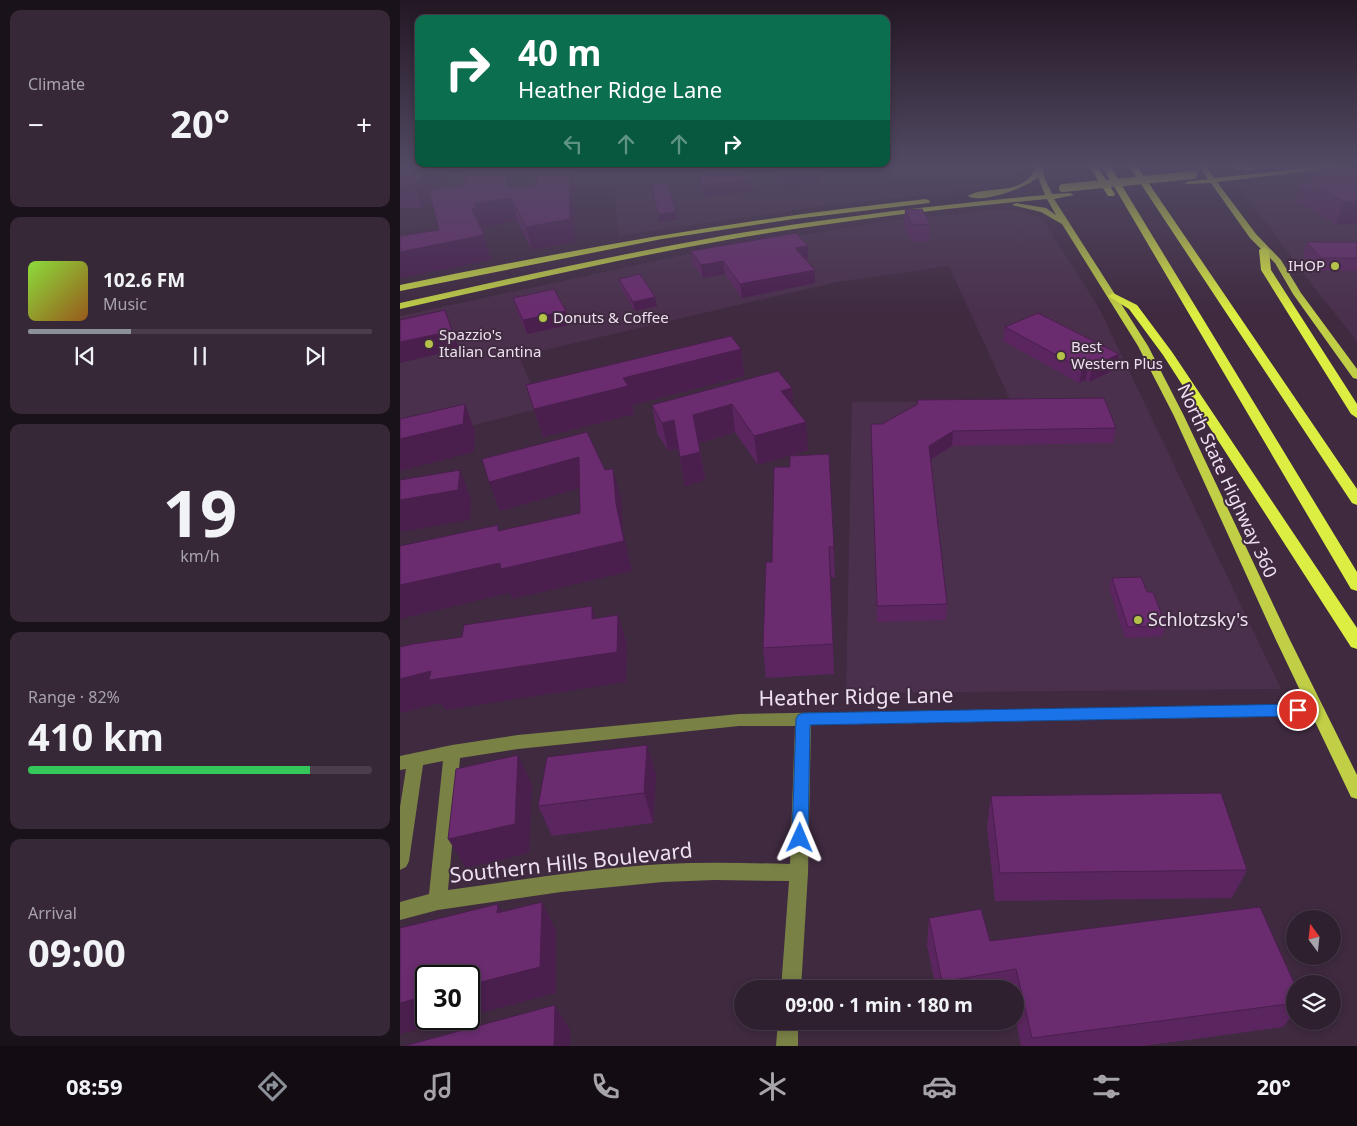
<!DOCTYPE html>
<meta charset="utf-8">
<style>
body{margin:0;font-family:"Noto Sans",sans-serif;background:#372838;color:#f1f3f6;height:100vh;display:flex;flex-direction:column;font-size:19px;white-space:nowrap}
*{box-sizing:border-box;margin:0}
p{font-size:16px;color:#a7a3ab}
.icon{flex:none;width:28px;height:28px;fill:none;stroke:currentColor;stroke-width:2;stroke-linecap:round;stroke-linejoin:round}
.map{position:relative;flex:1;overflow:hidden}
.drawer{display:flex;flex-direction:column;gap:10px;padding:10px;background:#1a121a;width:400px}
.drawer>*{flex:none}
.top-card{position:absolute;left:15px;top:15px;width:475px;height:152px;border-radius:10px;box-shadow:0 2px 8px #0003,0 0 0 1px #4a3e4c;background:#0b6e4f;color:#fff;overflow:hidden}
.needle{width:32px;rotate:345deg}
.tools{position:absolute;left:886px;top:910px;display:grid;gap:10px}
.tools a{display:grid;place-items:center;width:55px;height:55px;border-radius:50%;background:#2f2030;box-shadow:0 2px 8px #0003,0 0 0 1px #4a3e4c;font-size:25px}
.speed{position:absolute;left:15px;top:965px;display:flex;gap:10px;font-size:25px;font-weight:700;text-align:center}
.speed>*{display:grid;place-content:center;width:65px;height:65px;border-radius:50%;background:#2f2030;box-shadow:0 2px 8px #0003,0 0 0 1px #4a3e4c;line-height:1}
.speed .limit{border:2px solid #111;border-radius:8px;background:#fff;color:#111}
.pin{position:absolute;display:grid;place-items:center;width:42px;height:42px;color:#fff;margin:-21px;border:2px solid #fff;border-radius:50%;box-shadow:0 1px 5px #0007}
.me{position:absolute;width:55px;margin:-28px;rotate:1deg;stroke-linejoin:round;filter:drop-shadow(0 0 4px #0008)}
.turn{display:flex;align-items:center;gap:18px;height:105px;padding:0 20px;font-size:22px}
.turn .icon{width:65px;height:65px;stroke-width:2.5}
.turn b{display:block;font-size:35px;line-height:42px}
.lanes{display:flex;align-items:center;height:48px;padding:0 20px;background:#0003;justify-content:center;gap:25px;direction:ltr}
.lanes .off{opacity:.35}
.big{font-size:38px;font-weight:700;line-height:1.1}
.drawer .card{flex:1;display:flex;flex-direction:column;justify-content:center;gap:8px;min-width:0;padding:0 18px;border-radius:10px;background:#372838}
.drawer .dial{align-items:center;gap:0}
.dial b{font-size:65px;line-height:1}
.song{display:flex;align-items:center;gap:15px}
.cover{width:60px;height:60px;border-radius:8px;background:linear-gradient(135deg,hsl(90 70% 55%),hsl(30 70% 35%))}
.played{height:5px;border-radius:2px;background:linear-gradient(90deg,#8c9099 30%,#4a3e4c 30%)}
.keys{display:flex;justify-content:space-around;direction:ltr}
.heat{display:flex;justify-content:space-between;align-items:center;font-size:28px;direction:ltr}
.charge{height:8px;border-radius:4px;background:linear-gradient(90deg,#34c759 82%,#4a3e4c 0)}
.trip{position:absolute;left:334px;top:980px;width:290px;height:50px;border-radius:25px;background:#2f2030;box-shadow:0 2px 8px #0003,0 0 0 1px #4a3e4c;font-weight:700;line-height:50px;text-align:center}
.tab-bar{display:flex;height:80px;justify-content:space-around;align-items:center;background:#130d13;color:#a7a3ab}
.tab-bar .icon{width:35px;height:35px}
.tab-bar .on{color:#8c9099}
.tab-bar b{font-size:22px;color:#f1f3f6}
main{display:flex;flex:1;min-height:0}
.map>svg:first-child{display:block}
</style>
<main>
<section class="drawer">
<div class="card"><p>Climate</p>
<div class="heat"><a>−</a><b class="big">20°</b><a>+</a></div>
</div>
<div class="card">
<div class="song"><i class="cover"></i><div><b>102.6 FM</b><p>Music</p></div></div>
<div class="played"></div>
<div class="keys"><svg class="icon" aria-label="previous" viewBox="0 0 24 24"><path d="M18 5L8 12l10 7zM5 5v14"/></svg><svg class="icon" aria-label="pause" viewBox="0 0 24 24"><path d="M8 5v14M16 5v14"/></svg><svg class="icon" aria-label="next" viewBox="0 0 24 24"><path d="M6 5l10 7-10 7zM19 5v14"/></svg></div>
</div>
<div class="card dial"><b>19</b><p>km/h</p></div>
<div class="card"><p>Range · 82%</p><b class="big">410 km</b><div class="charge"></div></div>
<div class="card"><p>Arrival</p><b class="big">09:00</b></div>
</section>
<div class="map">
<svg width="957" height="1046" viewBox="0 0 957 1046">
<rect width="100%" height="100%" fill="#3f2a40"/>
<path fill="#4a304c" d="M458 166H626L627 168 588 189 435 204 218 236 215 189Z
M957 172V341L909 281 838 185Z
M597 210 621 211 642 218 699 308 881 689 446 693 452 402H611L549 266 437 282 119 356 141 408 0 444V316L288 254 488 221Z"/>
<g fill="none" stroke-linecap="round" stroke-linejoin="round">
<path fill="#798145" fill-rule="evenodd" d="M917 704 922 706 925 710 922 714 917 716 411 725 408 873 401 989H381L389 881 314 880 263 882 161 892 38 910 0 920V902L29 894 43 761 23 765 9 861 6 867 0 870V807L6 769 0 770V756L52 745 118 735 339 714ZM339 726H395L390 864C348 863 306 862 264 864 192 868 120 880 48 890L60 758 118 749Z
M378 1021H398V1046H376Z"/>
<path fill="#c0cf46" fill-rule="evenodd" d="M636 166H643L644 177 652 194 670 193 674 195 654 199 748 346 784 416 889 638 957 775V799L951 797 875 638 774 416 738 346 662 224 641 212 612 205 616 203 646 208 656 215 647 199C538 209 429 222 321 241 214 260 107 285 0 309V303C107 279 214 255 322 236 429 218 537 205 645 195L638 177C627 188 581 204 568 196 587 184 625 198 636 166Z
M799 166H806L814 178 928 166H953L817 182 856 234 881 260 901 293 957 369V379L953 378 893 294 875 263 850 238 811 183 786 184V182L808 179Z
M820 166H845L855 169 852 171Z
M526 199 530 201 529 203 394 219 262 239 0 291V285C174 249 349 218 526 199Z"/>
<path fill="#dcee41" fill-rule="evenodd" d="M689 166H697L715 194 714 196H708Z
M702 166H710L957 572V591L951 589Z
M729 166H737L957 489V505L952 503Z
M864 247 869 250 871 270 957 404V418L951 414 861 270 859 250Z
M713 293 737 305 772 352 957 628V649L951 647 763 355 729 309 708 296Z"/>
<path stroke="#c0cf46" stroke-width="8" d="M663 188 793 175"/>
</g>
<path fill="#5b265f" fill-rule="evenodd" d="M0 166H56L38 189 65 185 58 166H183V174L174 175 175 242 132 250 117 221 82 227 84 231 82 232 91 260 0 278V236L39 230 31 197 22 208H0ZM137 178V184L110 188 106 180Z
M374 166H417L422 186 382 189 375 175Z
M543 166H581V167H564L556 171 543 168Z
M957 166V223L936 225 895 200 902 178H904L907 171Z
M298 171 351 180 353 192 304 197 299 183Z
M505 210 530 224 529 241 512 242 504 226Z
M907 242 957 244V271H917L903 255Z
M408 246V259H405L415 270V283L342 298 325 274 303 278 293 264 291 251Z
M219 279 255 297 257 306 235 311 221 288Z
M113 298 169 325 127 334 117 311Z
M605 327 716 369 689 382 686 380 679 383 603 341Z
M341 349 344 376 232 405 234 414 143 437 126 385Z
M378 371 393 406 408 450 358 465 335 432 299 443 305 480 285 486 278 449 268 451 257 433 252 405Z
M517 400 716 428 713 443 552 446 531 459 547 604 546 620 477 622 471 424H482L517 404Z
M429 454 435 577H431L434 674 366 678 363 648 372 562 390 467Z
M712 578 747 592 766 626 762 636 725 638 709 588Z
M247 745 256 775 253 823 152 836 138 806Z
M591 796 847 870 832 898 595 901 587 826Z
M529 918 590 941 895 985V1012L883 1027 744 1046H621L615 1017V989H536L527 945Z"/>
<path fill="#4a1f4e" d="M31 166H56L22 208 14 185Z
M98 166H141L144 177 102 181Z
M169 166H183V174L174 175 175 242 132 250 126 227Z
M556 166H564L556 171Z
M421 174 422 186 382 189 381 178Z
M351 180 353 192 304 197 302 185Z
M955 186H957V223L936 225 944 202Z
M111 198 117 221 82 227 84 231 79 232 72 209 75 204Z
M276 212 277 220 259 222 258 214Z
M84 235 91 260 0 278V252Z
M408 246V259L396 261 395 248Z
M323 261 325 274 303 278 301 265Z
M415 270V283L342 298 340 284Z
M255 297 257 306 235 311 233 302Z
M45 310 59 349 0 363V342Z
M166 311 169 325 127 334 123 320Z
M341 349 344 376 232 405 234 414 143 437 134 409 223 378Z
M719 354 716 369 689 382 692 367Z
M688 365 686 380 679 383 682 369Z
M392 388 394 416 381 391Z
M65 404 75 432 74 452 0 471V439Z
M332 404 335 432 298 443 293 415Z
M274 420 279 448 268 451 262 423Z
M406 422 408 450 358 465 354 436Z
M553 431 552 446 528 461 529 446Z
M300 452 305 480 285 486 280 457Z
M179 457 187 486 100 511 89 482Z
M213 469 221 498 223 533 232 571 112 599 110 593 0 619V585L216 504Z
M60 470 71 499 70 520 0 532V500Z
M429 547 431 577 434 674 433 644Z
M192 606 201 637 192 619Z
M218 615 227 645 226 682 45 710 41 703 0 713V679Z
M247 745 256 775 253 823 244 793Z
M118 755 132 785 129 853 66 868 48 839Z
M142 902 156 930V993L69 1016V985Z
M98 904 114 932 97 913Z
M26 996V1019H58L0 1034V1003Z
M155 1005 170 1030V1046H154Z"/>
<path fill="#6a2c6f" stroke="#4a1f4e" d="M0 166H31L14 185 0 186Z
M59 166H99L110 188 137 184 138 166H169L170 219 126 227 111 198 75 204 77 208 72 209 84 235 0 252V236L39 230 29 190 67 184Z
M375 166H417L421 174 381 178Z
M950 166H957V186H955L957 188V201L944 202 902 178 917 176 907 171Z
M346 167 351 180 302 185 298 171Z
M268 183 276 212 258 214 251 185Z
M522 209 530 224 512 225 505 210Z
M396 233 408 246 395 248 415 270 340 284 323 261 301 265 291 251Z
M907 242H955L957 244V258H921Z
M240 274 255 297 233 302 219 279Z
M154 289 166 311 123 320 113 298Z
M45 310 52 331 0 342V320Z
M638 313 719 354 692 367 688 365 682 369 605 327Z
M331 336 341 349 223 378 228 386 134 409 126 385Z
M378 371 392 388 381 391 406 422 354 436 332 404 293 415 300 452 280 457 274 420 262 423 252 405Z
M704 398 716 428 553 431 529 446 547 604 477 606 471 424H482L518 404 517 400Z
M65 404 63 424 0 439V419Z
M187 432 205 470 213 469 216 504 224 541 101 569 100 563 0 585V546L98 525V531L180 513 179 457 89 482 82 459Z
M429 454 434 547H429L433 644 363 648 366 562H372L374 467H390V456Z
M60 470 58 490 0 500V480Z
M741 577 747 592H753L766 626 728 627 712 578Z
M192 606V619L218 615 217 652 29 680 31 671 0 679V647L13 644 62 637 64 625Z
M247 745 244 793 138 806 147 757Z
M118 755 115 824 48 839 56 769Z
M821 793 847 870 600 873 591 796Z
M142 902 140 967 69 985V976H26V996L0 1003V928L98 904 97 913Z
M860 907 895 985V1003L632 1038 616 969 542 982 529 918 581 909 590 941Z
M155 1005 154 1046H4Z"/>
<linearGradient id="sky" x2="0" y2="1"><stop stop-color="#231723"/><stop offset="0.53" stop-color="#524a64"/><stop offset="1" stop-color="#524a64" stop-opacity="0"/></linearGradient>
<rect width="957" height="313" fill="url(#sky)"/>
<path fill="#1a73e8" stroke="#114b97" d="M898 704 903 706 905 710 903 714 898 716 410 725 408 838 406 843 400 845 394 843 392 838 396 719 398 715 403 713Z"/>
<g fill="#b4c24a" stroke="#3f2a40" stroke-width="2">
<circle cx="935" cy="266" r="5"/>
<circle cx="143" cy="318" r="5"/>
<circle cx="29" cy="344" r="5"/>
<circle cx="661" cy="356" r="5"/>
<circle cx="738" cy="620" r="5"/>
</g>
<g text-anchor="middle" stroke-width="4" stroke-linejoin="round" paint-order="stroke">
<g font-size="15" fill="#eee1ef" stroke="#3f2a40" text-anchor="start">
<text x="925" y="271" text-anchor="end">IHOP</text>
<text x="153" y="323">Donuts &amp; Coffee</text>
<text x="39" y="340">Spazzio's<tspan x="39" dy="17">Italian Cantina</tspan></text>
<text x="671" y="352">Best<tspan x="671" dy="17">Western Plus</tspan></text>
</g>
<g font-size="18" fill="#eee1ef" stroke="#3f2a40">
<text transform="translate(827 481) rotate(65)" y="6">North State Highway 360</text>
</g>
<g font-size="18" fill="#eee1ef" stroke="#3f2a40" text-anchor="start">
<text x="748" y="626">Schlotzsky's</text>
</g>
<g font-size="21" fill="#eee1ef" stroke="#3f2a40">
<text transform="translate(456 697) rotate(-1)" y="7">Heather Ridge Lane</text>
<text transform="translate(171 863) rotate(-6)" y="7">Southern Hills Boulevard</text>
</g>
</g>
</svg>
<div class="tools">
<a><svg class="needle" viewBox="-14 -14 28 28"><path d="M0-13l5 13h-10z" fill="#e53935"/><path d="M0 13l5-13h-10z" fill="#a7a3ab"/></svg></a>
<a><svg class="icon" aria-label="layers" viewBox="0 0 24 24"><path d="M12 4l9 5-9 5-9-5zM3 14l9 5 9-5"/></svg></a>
</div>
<div class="speed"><div class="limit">30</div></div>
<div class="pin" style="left:898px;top:710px;background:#d93025"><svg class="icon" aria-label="arrive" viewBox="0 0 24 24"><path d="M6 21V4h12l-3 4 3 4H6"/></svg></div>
<svg class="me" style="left:400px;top:838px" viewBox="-20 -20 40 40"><path d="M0-17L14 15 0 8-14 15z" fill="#1a73e8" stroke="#fff" stroke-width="4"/></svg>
<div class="trip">09:00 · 1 min · 180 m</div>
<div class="top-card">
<div class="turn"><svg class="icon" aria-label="right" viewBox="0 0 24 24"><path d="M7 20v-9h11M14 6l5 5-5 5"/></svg><div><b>40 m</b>Heather Ridge Lane</div></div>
<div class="lanes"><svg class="icon off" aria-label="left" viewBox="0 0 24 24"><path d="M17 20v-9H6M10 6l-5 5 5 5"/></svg><svg class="icon off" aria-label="ahead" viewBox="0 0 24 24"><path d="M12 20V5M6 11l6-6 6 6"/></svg><svg class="icon off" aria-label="ahead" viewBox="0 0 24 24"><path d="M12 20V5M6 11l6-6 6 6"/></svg><svg class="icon" aria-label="right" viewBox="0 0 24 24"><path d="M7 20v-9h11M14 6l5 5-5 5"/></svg></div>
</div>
</div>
</main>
<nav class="tab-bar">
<b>08:59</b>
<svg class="icon on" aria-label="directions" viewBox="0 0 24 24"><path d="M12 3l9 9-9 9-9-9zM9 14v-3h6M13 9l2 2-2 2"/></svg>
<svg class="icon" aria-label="music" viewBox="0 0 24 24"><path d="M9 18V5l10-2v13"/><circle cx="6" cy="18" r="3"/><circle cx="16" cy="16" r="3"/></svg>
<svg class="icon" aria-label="phone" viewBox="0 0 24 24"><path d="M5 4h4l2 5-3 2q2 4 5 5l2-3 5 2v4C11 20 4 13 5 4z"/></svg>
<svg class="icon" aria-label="climate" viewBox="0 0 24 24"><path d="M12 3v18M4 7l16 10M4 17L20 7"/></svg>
<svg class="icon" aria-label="car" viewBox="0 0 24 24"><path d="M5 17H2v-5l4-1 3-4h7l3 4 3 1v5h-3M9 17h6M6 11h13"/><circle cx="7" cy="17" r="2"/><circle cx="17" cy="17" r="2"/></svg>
<svg class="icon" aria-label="filters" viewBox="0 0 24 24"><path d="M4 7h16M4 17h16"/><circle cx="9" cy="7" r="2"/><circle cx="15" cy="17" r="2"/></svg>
<b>20°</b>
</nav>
